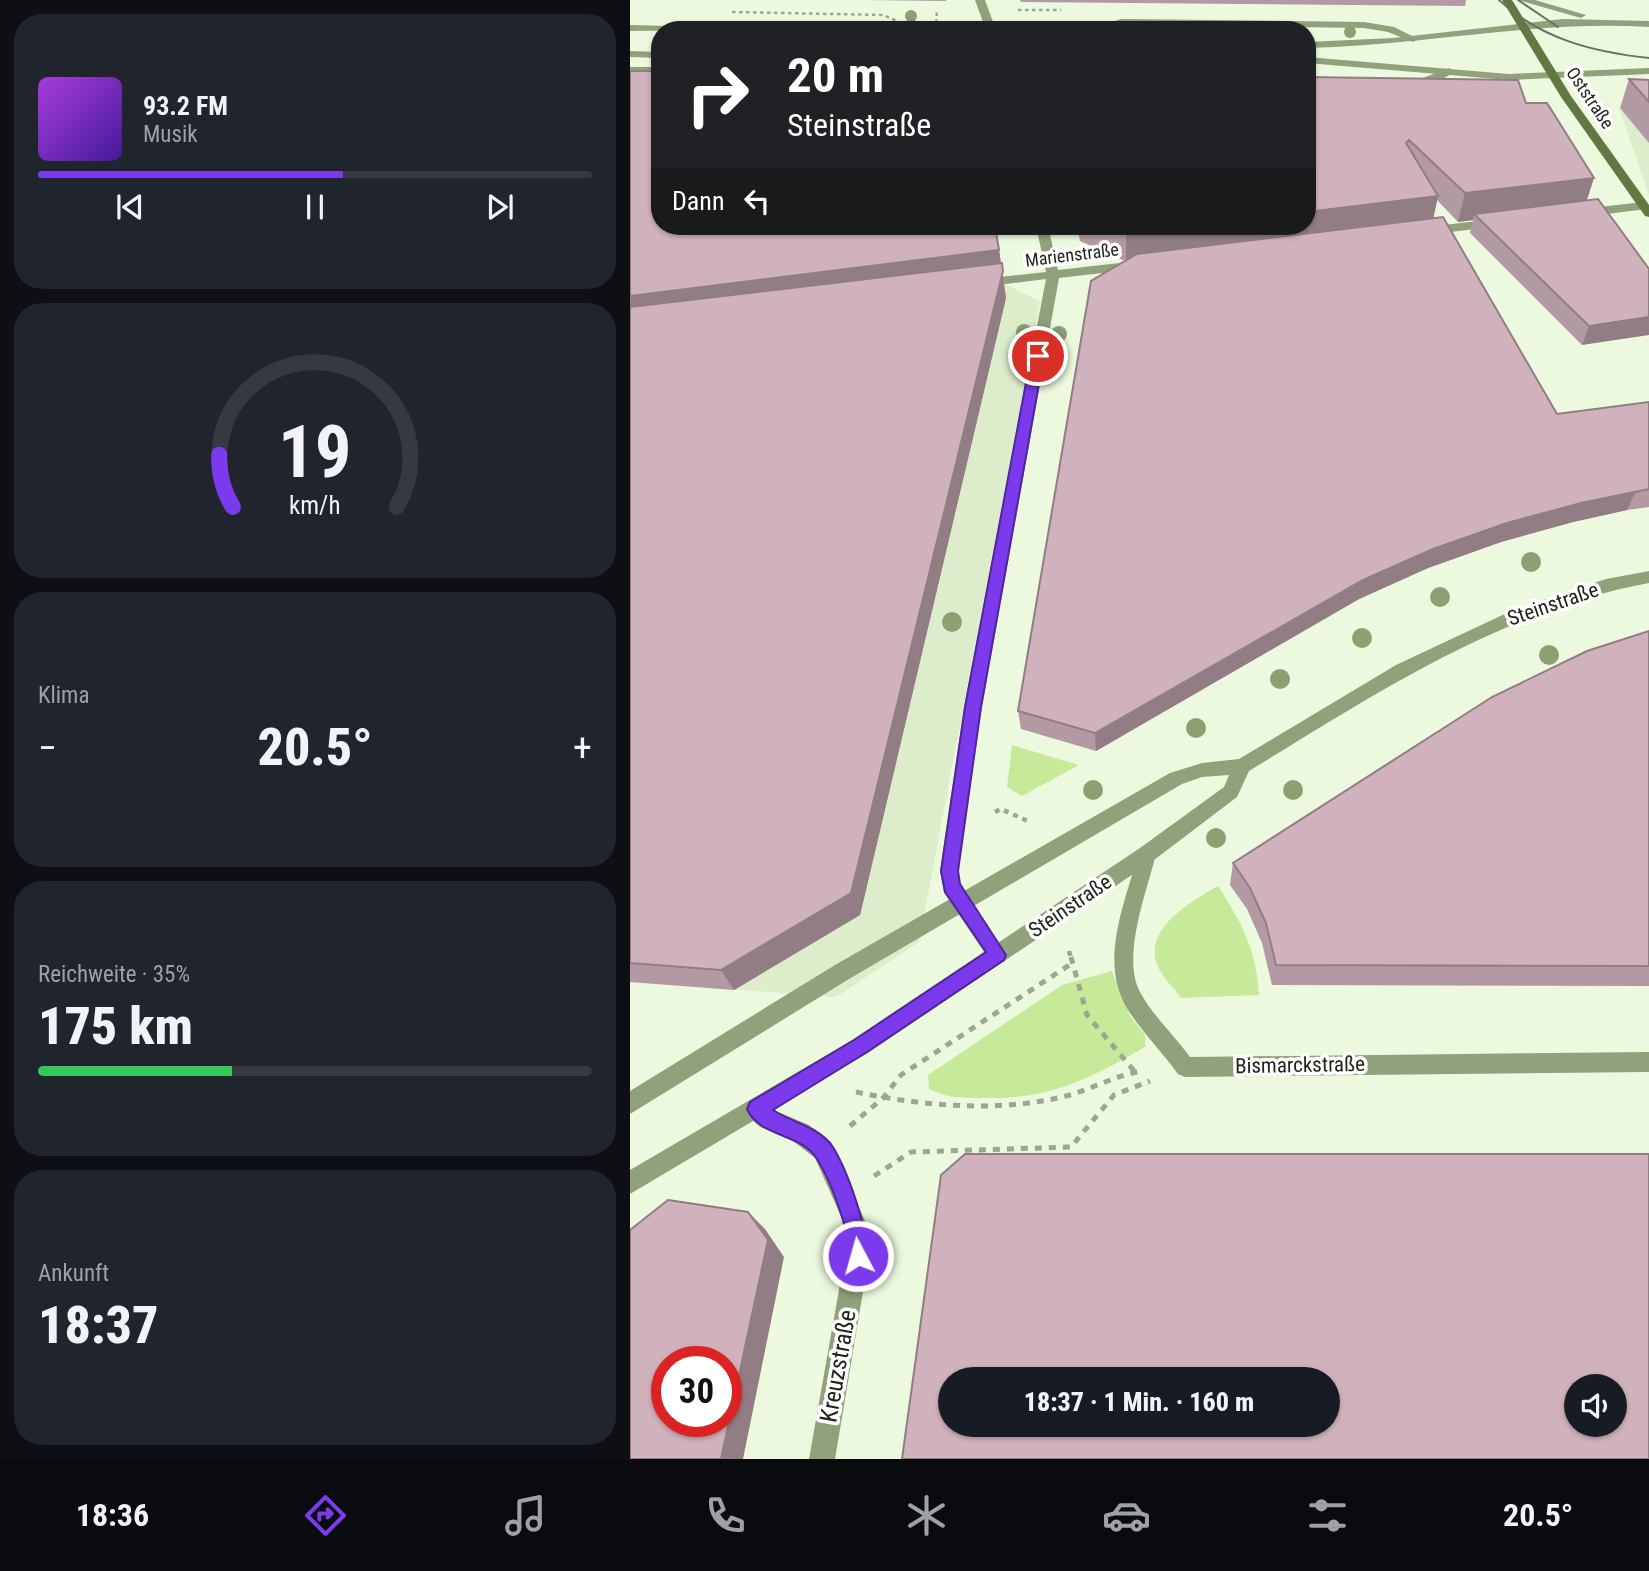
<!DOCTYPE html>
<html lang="de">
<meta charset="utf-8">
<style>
body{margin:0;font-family:"Roboto Condensed",sans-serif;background:#20242c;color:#f1f3f6;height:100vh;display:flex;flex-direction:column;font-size:26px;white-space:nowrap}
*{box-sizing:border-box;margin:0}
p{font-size:23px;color:#9ea1a6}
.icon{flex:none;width:38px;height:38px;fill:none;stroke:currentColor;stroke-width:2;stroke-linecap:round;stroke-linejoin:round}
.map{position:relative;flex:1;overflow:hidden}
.drawer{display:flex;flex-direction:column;gap:14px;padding:14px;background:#0d0f14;width:630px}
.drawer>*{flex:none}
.hud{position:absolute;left:21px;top:21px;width:665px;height:214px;border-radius:28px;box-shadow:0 2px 5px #0004;background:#202124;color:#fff;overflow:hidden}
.tools{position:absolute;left:934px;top:1374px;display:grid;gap:14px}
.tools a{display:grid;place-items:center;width:63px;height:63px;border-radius:50%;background:#171b24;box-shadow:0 2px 5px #0004;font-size:35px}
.speed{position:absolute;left:21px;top:1346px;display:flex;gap:14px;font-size:35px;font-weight:700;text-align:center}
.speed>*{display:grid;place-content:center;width:91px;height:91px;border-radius:50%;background:#171b24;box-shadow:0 2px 5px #0004;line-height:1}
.speed .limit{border:10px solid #d22;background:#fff;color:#111}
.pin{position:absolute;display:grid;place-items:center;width:60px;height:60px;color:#fff;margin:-30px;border:4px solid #fff;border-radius:50%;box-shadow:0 2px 7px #0007}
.me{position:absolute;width:77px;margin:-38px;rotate:354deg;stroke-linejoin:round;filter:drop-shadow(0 0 5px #0008)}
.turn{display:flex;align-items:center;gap:24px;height:147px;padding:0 21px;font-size:32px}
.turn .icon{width:91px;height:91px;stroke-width:2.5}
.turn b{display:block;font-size:49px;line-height:60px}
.then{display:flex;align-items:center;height:66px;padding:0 21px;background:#0003;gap:14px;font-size:26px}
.big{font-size:52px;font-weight:800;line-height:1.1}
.drawer .tile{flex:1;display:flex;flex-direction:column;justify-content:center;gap:10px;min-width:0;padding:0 24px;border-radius:28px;background:#20242c}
.drawer .dial{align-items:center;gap:0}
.dial svg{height:182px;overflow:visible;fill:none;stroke:#363941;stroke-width:7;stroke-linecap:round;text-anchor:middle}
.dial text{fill:#f1f3f6;stroke:none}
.song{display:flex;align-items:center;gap:21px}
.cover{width:84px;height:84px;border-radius:10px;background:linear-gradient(135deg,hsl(280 70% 55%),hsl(260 70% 35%))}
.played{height:7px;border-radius:4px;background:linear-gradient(90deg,#7c3aed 55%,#363941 55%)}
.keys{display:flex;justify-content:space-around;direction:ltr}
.heat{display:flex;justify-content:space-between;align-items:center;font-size:38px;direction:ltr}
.charge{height:10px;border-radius:5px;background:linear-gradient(90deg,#34c759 35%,#363941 0)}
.trip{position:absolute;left:308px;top:1367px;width:402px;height:70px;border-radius:35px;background:#171b24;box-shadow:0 2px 5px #0004;font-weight:800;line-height:70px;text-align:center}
.tab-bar{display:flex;height:112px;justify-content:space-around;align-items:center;background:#090b0e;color:#9ea1a6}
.tab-bar .icon{width:49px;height:49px}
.tab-bar .selected{color:#7c3aed}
.tab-bar b{font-size:32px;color:#f1f3f6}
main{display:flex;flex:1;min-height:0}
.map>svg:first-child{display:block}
</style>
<main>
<section class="drawer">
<div class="tile">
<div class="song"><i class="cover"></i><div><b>93.2 FM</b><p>Musik</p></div></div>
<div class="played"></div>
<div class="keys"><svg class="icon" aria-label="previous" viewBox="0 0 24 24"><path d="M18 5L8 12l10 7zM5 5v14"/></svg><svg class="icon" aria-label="pause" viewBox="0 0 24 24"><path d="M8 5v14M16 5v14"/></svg><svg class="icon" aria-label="next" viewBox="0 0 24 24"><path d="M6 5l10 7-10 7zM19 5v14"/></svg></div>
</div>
<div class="tile dial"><svg viewBox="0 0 100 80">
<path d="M14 69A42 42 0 1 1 86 69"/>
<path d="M14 69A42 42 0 0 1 8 46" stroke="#7c3aed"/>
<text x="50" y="56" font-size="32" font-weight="700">19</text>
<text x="50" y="72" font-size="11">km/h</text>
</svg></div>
<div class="tile"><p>Klima</p>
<div class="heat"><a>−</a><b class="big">20.5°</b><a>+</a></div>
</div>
<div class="tile"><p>Reichweite · 35%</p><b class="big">175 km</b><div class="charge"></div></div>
<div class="tile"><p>Ankunft</p><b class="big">18:37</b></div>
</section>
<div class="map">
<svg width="1019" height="1459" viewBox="0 0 1019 1459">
<rect width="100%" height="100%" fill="#ecf9de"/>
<path fill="#ddedcb" d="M989 108H1019V195Z
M372 283 410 301 289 942 206 997 0 982V332Z"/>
<path fill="#c6ea99" d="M382 745 449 765 392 796 377 787Z
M588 886C611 921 627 952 629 995L551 998C544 988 533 978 528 967 511 929 562 901 588 886Z
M482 971 500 1016 515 1035V1047C461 1078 422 1099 357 1098 335 1098 319 1099 299 1089L298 1075 432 985Z"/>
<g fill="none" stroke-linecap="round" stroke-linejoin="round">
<path stroke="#9ca691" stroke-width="2.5" stroke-dasharray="3.5 3.5" stroke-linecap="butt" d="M388 10H431
M102 12 253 15 272 23 325 30
M306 30 307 9"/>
<path stroke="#9ca691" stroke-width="4.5" stroke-dasharray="5 5" stroke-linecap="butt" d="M365 812 371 809 400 822
M439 951 441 958"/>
<path stroke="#9ca691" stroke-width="5" stroke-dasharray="7 7" stroke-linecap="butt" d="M441 957 457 1015 505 1072
M226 1092C294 1106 368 1113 436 1096 462 1089 486 1075 513 1071
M220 1126 253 1098 271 1075 441 964
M244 1176 281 1152 441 1147 484 1095 520 1081"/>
<path fill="#90a17c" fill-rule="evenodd" d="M492 19 734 22 764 27 788 39 783 42 758 32 734 28 492 25 470 30H450Z
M819 68 824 71 823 73 807 82 782 87 777 84Z"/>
<path fill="#90a17c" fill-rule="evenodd" d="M345 0H355L366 30H356Z
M1013 202 1019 206 1017 209 952 217 946 213 952 209Z
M865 219 869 220V226L796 235 790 231 796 227Z
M406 226H418L428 270 507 261 513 265 507 269 429 278 352 707 328 871 330 884 377 955 374 961 367 964 360 961 314 892 310 871 334 707 416 279 351 287 345 283 351 279 416 272Z
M517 846 524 848 526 854C517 891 491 957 510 992 523 1016 544 1035 560 1057L1019 1052V1072L555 1077 548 1074C532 1052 513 1033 498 1010 468 962 495 904 508 854L510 848Z
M127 1098 146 1111 179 1125 201 1142 235 1221 239 1256 205 1459H179L215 1256 213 1221 185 1158 163 1141 130 1127 119 1117 116 1109 119 1101Z"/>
<path fill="#90a17c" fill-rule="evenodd" d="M888 0H905L956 15 951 18Z
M933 19 1019 21V27C904 20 792 46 677 48V42L763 38Z
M0 25 79 27 84 30 0 31Z
M0 51 30 52V58L0 57Z
M677 57 879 74 1019 68V74L879 80 677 63Z
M0 67H30V73H0Z
M1019 571V583C872 610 745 694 619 771L607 797 524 860 238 1053 0 1194V1170L224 1039 510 848 594 787 599 775 572 777 552 784 219 979 0 1114V1091L205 965 540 773 572 763 609 759 766 665 881 611 976 579Z"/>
<path fill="#617841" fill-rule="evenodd" d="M872 0H882L941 96 1019 205V217L1015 216 931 97Z"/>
<path stroke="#697161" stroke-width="2" d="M869 0C911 39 963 52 1019 58
M888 0 928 27"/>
</g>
<g fill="#8da072">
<circle cx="281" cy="16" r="6"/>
<circle cx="720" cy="32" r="6"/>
<circle cx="394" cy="332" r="8"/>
<circle cx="429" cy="334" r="8"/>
<circle cx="901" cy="562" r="10"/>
<circle cx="810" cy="597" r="10"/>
<circle cx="322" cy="622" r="10"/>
<circle cx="732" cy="638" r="10"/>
<circle cx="919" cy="655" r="10"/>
<circle cx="650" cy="679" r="10"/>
<circle cx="566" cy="728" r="10"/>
<circle cx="463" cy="790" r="10"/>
<circle cx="663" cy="790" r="10"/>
<circle cx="586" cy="838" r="10"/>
</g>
<path fill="#b399a3" d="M233 0H316V1Z
M390 0H836L835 6 391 2Z
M0 71 369 250 376 298 230 915 104 990 0 982Z
M677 77 896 103 957 201 1019 269 952 345 840 233 843 220 828 222 807 200 803 219 927 414 1019 402V507L997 510 943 522 871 542 798 568 729 599 466 751 391 729 388 711 495 261 450 241 447 226H677Z
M999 79 1019 80V143L990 108Z
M1019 631V986L642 985 632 943 617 909 600 885 603 863Z"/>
<path fill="#927d84" d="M964 178 955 206 844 214 843 220 828 222 835 193Z
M808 196 802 225 496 261V233L557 226H677V212Z
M369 250 376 298 230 915 104 990 91 970 0 324V296Z
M1019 317V335L952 345 959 326Z
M1006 491 997 510 943 522 871 542 798 568 729 599 466 751 465 733 733 580 803 549 877 523 951 503Z
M118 1212 135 1229 154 1257 113 1459H91Z"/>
<path fill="#d0b2bd" stroke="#927d84" stroke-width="2" fill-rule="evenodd" d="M0 71H30V226H365L369 250 0 296Z
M677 77 888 80 896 103H917L964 178 835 193 779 140 776 143 808 196 677 212Z
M999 79 1019 80V102Z
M968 199 1019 269V317L959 326 844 214Z
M813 217 927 414 1019 402V489L951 503 877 523 803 549 733 580 465 733 388 711 461 281 507 254Z
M480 226H557L496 233Z
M372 263 373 271 221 893 91 970 0 963V307Z
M1019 631V966L646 965 636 923 620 888 603 863 862 697 957 651Z
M335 1154H1019V1459H272L311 1175ZM320 1379H698V1424H320ZM947 1386H985V1424H947Z
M38 1200 118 1212 138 1240 91 1459H0V1230ZM37 1362H96V1421H37Z"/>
<path fill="#7c3aed" stroke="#51269a" stroke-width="2" d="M408 352 414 356 351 707 328 871 330 884 376 955 374 960 237 1052 143 1110C161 1122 183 1125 199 1142 214 1158 244 1242 235 1263L228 1266 220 1263C214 1249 217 1234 213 1220 207 1201 197 1175 187 1159 171 1133 129 1137 117 1109L120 1102 224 1040 356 952 315 892 311 871 335 707 401 356Z"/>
<g text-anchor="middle" stroke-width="7" stroke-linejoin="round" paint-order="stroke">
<g font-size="18" fill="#20251b" stroke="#fff">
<text transform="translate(960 98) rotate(56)" y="6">Oststraße</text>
<text transform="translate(442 255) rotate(-7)" y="6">Marienstraße</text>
</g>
<g font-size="21" fill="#20251b" stroke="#fff">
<text transform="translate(923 604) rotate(-19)" y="7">Steinstraße</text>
<text transform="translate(440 906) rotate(-34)" y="7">Steinstraße</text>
<text transform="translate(670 1065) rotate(-1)" y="7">Bismarckstraße</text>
</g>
<g font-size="24" fill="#20251b" stroke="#fff">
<text transform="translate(208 1366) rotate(-80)" y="8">Kreuzstraße</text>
</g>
</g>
</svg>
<div class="tools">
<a><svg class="icon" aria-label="sound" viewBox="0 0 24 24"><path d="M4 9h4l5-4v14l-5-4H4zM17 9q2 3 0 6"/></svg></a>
</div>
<div class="speed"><div class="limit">30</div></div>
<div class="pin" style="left:408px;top:356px;background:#d93025"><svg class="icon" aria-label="arrive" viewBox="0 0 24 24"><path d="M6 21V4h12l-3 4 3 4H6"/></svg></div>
<svg class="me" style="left:228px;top:1256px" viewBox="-20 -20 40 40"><circle r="17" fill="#7c3aed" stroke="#fff" stroke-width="3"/><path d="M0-11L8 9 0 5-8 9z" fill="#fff"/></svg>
<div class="trip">18:37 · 1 Min. · 160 m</div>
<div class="hud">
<div class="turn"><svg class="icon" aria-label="right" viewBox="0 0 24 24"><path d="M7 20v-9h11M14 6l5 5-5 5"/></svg><div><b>20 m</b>Steinstraße</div></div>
<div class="then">Dann<svg class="icon" aria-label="left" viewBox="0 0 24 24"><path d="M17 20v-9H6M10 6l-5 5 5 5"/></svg></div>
</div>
</div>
</main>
<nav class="tab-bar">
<b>18:36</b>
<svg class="icon selected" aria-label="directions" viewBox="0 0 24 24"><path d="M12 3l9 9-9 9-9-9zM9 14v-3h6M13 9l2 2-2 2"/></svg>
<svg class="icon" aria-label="music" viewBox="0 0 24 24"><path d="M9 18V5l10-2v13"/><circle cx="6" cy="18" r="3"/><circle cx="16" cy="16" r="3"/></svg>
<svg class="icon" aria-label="phone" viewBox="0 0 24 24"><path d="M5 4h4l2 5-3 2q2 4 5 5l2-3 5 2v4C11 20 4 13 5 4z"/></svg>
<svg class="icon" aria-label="climate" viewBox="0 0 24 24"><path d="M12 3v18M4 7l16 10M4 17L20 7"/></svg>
<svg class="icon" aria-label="car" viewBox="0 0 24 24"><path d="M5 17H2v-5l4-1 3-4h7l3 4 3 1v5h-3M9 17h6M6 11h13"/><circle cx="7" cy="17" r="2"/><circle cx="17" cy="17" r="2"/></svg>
<svg class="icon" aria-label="filters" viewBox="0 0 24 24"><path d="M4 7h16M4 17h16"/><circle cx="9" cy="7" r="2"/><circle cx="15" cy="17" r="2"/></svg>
<b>20.5°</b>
</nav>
